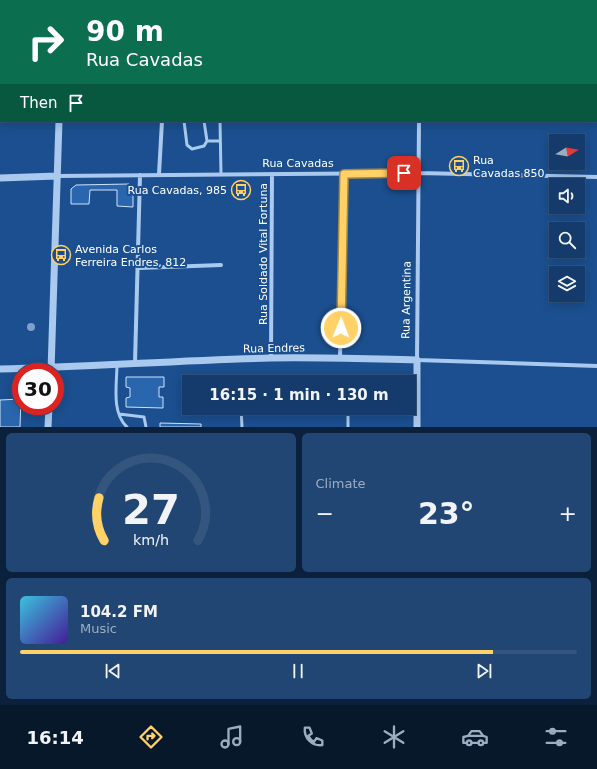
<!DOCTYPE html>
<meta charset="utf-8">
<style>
body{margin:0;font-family:"DejaVu Sans",sans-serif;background:#214673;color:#f1f3f6;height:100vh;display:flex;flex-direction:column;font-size:15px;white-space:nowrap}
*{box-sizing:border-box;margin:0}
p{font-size:13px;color:#9dadc1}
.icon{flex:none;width:22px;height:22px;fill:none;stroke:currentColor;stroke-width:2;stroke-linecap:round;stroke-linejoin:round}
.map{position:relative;height:427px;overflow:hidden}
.panel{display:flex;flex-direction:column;gap:6px;padding:6px;background:#0b203b;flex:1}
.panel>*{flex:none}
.banner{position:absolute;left:0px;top:0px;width:597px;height:122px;box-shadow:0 2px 10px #0003,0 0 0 1px #33557e;background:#0b6e4f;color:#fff;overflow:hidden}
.needle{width:26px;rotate:79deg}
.buttons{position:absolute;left:549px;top:134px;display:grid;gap:8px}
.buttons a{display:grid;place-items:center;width:36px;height:36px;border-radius:0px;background:#143b6b;box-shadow:0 2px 10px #0003,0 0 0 1px #33557e;font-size:20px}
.speed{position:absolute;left:12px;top:363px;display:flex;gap:8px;font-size:20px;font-weight:700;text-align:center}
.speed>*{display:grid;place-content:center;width:52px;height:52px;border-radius:50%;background:#143b6b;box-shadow:0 2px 10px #0003,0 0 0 1px #33557e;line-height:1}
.speed .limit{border:6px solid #d22;background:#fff;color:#111}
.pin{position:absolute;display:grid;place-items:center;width:34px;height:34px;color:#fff;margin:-17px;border-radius:8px;box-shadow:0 2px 6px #0006}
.me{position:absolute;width:44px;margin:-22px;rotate:1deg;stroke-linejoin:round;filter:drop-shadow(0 0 3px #0008)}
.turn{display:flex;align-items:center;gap:14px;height:84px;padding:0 20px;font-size:18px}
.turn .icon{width:52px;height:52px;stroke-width:2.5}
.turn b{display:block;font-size:28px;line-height:34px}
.then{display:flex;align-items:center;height:38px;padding:0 20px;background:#0003;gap:8px;font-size:15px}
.big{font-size:30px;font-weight:700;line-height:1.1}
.panel .card{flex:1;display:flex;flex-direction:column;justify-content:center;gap:6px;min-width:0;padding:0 14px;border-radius:6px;background:#214673}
.panel .dial{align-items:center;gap:0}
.dial svg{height:104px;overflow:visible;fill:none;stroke:#33557e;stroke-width:7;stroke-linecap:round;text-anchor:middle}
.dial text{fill:#f1f3f6;stroke:none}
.song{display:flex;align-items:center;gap:12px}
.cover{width:48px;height:48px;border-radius:6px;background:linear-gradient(135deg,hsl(190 70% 55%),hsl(260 70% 35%))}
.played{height:4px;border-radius:2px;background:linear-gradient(90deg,#ffd166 85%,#33557e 85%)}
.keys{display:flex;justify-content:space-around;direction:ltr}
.heat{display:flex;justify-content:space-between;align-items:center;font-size:22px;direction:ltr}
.panel .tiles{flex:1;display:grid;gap:6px;grid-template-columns:1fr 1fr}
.card:last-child{grid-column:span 2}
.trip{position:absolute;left:182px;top:375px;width:234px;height:40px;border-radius:0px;background:#143b6b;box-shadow:0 2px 10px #0003,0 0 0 1px #33557e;font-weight:700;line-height:40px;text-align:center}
.tabs{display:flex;height:64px;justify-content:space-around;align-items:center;background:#08182b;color:#9dadc1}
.tabs .icon{width:28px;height:28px}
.tabs .on{color:#ffd166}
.tabs b{font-size:18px;color:#f1f3f6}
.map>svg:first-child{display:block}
</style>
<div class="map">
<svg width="597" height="427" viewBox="0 0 597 427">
<rect width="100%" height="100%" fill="#1b4f8f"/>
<path fill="#2a66ad" stroke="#cfe3fa" d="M129 184 133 188V207L117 206V190H90L89 204H71V189L76 185Z
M126 377H164V387H159V397H163V408L126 407V398L130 397V388L126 387Z
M193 377 229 378V382H192Z
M21 399 20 427H0V400Z
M160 423 201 424V427H160Z"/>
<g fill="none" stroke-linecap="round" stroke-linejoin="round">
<path stroke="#a9c9ee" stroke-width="3" d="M222 1V0
M184 121 187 145 192 149 204 146 207 141 204 121
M220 121 221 174
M207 141H220
M117 364C117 384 111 412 127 427
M241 408 242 427
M241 410 348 411
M119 414 144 417 146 427
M348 427V408"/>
<path stroke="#a9c9ee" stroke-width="4" d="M166 1V0
M420 1V0
M0 78H1
M419 121 417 360 597 366
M159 174 162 121
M57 176 418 173 597 177
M139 268 221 265
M271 358 272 174
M340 358 344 174
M135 363 140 175"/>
<path stroke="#a9c9ee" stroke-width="7" d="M64 1V0
M0 178 57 176
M0 369C90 367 180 360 271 358 319 357 368 359 417 360V427
M51 371 59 121
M48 427 49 406"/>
</g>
<circle fill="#7ea0ca" cx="31" cy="327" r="4"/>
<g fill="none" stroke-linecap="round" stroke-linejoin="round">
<g stroke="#a68842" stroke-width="10">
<path id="route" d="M341 328 344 174 404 173"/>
</g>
<use href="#route" stroke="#ffd166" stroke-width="7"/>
</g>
<defs>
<g id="bus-ring" transform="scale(1)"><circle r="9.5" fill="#1b4f8f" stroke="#ffd166" stroke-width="1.5"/><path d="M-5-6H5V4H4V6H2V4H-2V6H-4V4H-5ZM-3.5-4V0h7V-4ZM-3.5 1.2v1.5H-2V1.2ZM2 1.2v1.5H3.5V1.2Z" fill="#ffd166"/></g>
</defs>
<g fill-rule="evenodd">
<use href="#bus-ring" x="459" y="166"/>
<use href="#bus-ring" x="241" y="190"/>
<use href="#bus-ring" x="61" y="255"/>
</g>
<g text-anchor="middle" stroke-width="4" stroke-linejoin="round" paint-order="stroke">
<g font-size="11" fill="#fff" stroke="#1b4f8f" text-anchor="start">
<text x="473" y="164">Rua<tspan x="473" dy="13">Cavadas 850</tspan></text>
<text x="227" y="194" text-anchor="end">Rua Cavadas, 985</text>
<text x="75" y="253">Avenida Carlos<tspan x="75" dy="13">Ferreira Endres, 812</tspan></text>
</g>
<g font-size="11" fill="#fff" stroke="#1b4f8f">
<text x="298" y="167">Rua Cavadas</text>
<text transform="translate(263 254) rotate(-90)" y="4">Rua Soldado Vital Fortuna</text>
<text transform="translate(406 300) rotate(-89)" y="4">Rua Argentina</text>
<text transform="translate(274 348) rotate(-1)" y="4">Rua Endres</text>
</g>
</g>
</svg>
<div class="buttons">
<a><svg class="needle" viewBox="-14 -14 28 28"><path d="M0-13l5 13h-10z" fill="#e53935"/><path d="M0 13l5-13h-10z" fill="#9dadc1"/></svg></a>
<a><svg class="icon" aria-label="sound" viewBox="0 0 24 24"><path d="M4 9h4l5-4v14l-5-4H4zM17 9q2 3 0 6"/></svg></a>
<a><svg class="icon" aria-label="search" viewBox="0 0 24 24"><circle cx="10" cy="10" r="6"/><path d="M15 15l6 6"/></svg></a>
<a><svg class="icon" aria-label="layers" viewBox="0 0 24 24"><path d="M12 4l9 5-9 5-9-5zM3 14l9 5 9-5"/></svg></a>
</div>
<div class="speed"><div class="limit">30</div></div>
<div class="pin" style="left:404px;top:173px;background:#d93025"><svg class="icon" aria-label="arrive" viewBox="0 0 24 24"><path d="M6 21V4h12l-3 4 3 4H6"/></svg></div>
<svg class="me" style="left:341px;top:328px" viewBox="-20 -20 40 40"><circle r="17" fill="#ffd166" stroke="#fff" stroke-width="3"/><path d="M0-11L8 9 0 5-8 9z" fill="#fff"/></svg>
<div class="trip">16:15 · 1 min · 130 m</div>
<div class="banner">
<div class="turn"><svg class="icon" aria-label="right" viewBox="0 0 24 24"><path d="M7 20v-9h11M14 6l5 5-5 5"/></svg><div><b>90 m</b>Rua Cavadas</div></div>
<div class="then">Then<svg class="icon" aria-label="arrive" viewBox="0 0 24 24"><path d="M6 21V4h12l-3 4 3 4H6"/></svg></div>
</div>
</div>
<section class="panel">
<div class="tiles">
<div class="card dial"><svg viewBox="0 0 100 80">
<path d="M14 69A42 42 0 1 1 86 69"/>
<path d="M14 69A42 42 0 0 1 10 36" stroke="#ffd166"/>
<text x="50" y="56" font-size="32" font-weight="700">27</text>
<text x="50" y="72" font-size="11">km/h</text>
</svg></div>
<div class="card"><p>Climate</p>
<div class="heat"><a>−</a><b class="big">23°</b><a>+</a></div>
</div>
<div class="card">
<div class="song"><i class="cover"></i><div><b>104.2 FM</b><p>Music</p></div></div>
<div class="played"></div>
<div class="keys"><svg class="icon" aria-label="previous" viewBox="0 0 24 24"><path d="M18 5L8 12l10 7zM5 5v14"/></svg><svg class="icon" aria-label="pause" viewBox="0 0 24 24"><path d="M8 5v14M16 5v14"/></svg><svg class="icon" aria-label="next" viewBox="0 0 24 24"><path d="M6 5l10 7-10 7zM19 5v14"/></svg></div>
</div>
</div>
</section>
<nav class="tabs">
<b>16:14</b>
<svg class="icon on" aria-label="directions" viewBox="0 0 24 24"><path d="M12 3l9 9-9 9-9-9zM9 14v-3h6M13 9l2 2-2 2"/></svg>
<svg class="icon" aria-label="music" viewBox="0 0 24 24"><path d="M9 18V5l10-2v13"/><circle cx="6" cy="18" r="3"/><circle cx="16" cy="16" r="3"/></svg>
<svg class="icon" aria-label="phone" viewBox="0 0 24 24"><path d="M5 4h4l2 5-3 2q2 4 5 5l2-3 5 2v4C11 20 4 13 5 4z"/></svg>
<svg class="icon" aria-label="climate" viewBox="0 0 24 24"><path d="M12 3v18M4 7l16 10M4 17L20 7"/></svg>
<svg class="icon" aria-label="car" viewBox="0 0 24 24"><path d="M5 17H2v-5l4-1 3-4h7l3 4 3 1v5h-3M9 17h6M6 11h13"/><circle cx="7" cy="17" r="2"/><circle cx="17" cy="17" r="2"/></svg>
<svg class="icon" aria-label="filters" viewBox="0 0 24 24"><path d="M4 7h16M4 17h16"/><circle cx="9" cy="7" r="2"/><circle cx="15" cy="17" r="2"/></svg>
</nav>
